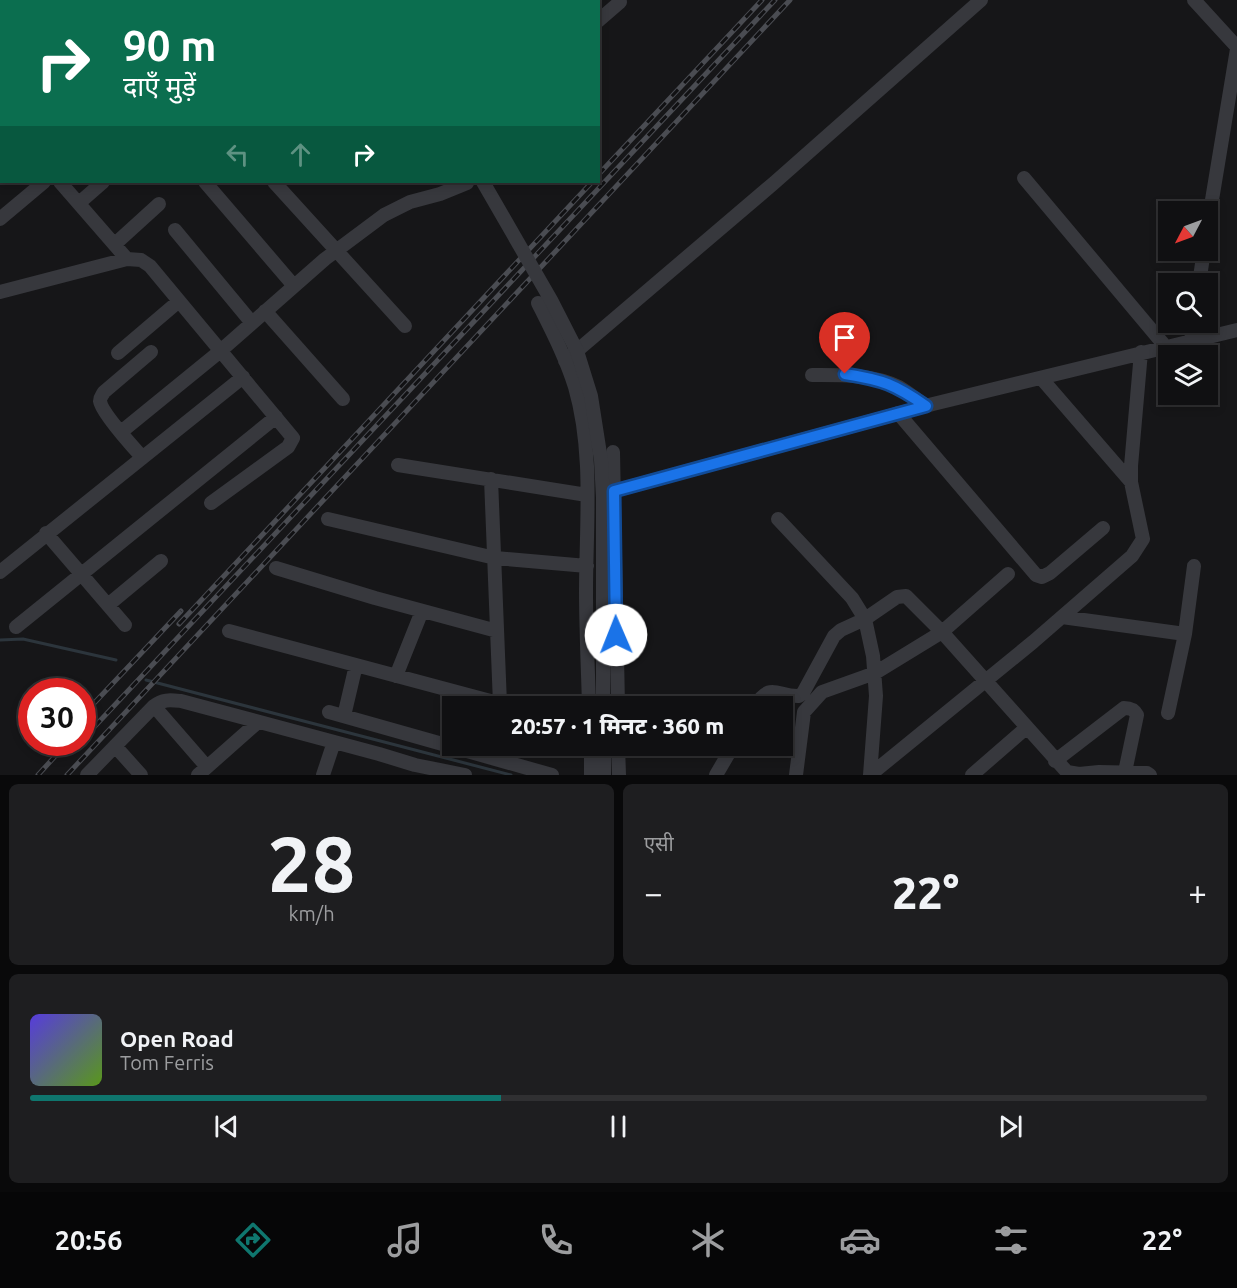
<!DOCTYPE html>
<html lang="hi">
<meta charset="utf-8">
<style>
body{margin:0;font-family:Ubuntu,"Noto Sans Devanagari",sans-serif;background:#1e1e20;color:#f1f3f6;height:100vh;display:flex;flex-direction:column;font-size:22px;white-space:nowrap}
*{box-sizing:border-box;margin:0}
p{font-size:20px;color:#9c9d9f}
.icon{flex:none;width:33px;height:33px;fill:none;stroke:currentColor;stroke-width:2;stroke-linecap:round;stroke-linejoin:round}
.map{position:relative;height:775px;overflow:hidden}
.sheet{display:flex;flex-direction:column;gap:9px;padding:9px;background:#09090a;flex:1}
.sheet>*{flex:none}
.top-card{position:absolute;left:0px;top:0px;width:600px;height:183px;box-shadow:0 3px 9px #0003,0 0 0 2px #303032;background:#0b6e4f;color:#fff;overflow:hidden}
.needle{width:39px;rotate:229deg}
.controls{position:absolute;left:1158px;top:201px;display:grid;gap:12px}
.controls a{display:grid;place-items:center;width:60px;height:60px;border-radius:0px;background:#101012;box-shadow:0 3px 9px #0003,0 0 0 2px #303032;font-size:30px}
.speed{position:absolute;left:18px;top:678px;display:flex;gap:12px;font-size:30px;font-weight:700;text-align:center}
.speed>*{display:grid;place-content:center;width:78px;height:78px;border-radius:50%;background:#101012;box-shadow:0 3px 9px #0003,0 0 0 2px #303032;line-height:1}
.speed .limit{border:9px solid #d22;background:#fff;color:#111}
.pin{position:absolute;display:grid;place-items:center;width:51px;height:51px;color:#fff;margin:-62px -26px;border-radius:50% 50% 50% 0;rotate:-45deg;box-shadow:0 0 6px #0007}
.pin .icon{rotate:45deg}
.me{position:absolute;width:66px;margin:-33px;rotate:359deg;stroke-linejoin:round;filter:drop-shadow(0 0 4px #0008)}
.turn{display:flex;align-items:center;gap:21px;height:126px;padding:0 24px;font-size:27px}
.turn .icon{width:78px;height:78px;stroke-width:2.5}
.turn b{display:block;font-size:42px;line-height:51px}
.lanes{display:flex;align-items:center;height:57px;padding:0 24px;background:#0003;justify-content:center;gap:30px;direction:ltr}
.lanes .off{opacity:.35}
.big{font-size:45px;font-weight:800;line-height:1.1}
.sheet .widget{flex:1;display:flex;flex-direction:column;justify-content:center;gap:9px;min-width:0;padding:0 21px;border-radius:9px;background:#1e1e20}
.sheet .dial{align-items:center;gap:0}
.dial b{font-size:78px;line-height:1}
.song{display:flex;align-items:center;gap:18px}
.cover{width:72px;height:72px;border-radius:9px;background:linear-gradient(135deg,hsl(250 70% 55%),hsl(90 70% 35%))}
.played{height:6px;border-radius:3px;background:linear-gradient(90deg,#0f766e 40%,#303032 40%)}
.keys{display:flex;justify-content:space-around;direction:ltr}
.heat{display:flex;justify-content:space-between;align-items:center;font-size:33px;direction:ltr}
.sheet .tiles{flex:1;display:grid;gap:9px;grid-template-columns:1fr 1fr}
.widget:last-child{grid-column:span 2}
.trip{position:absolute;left:442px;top:696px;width:351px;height:60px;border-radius:0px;background:#101012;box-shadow:0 3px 9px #0003,0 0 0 2px #303032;font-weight:800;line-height:60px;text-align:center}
.menu{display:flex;height:96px;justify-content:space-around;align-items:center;background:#060607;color:#9c9d9f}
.menu .icon{width:42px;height:42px}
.menu .on{color:#0f766e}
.menu b{font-size:27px;color:#f1f3f6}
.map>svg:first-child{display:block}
</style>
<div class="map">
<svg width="1237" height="775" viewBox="0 0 1237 775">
<rect width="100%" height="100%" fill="#161618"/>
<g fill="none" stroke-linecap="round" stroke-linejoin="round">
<path stroke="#2c353c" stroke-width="3" d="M0 640 23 639 116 660
M146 680 511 775"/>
<path stroke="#37383d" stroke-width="14" d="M122 0 123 2
M194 0 195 2
M294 0 295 2
M370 0 371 1
M437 0V2
M1194 0 1237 47
M70 2 71 0
M239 2 240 0
M568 2 570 0
M598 21 620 2
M0 61 2 60
M0 109 2 111
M1024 178 1165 346
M60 182 127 259
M205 182 294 286
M274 182 405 326
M79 203 103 182
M0 219 44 182
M1208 224 1237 49
M175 230 252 323
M115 244 159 204
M1199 284 1204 250
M0 292 127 259 141 260 150 266 293 438 288 447 211 503
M538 303C552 331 566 358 575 387 594 453 586 524 586 592 586 630 588 668 589 706
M265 311 343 399
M1191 340 1194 322
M118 353 179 301
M565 361 774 183 981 0
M812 375C841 375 872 374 899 387 908 392 917 400 926 406
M1041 378 1131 482
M898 413 1036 575 1042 577 1050 573 1103 528
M121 432 218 353 325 259 384 215 410 202 440 194 467 183
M613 452 618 706
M142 457C133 447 101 412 100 401 100 397 102 396 104 392L151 352
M398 465 587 495
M491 479 500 704
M614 491 933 404 1237 330
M328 519 495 558 587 566
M778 519 852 598 865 619 873 656 876 696 870 775
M46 533 125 625
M276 568 375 598 497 631
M0 572 243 377
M108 605 161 561
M1062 617 1185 634
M16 627 276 417
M229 631 509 706
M396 676 422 611
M154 706 207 767
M755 706C771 681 777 697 799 696L803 693 834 636 841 630 865 619 897 597 906 596 942 632 1067 772 1079 774 1099 772 1147 773 1150 775
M329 712 552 775
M1168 713 1185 634 1194 566
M344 716 356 665
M115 746 141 775
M591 746V775
M604 746V775
M618 746 619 775
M1055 761 1124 708C1130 708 1134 709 1137 715L1125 772
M87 775 154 706C163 699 170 700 181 701L379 754 415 765 465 775
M198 775 258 722
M323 775 334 742
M716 775 733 746
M796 775 804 712 822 692 875 673 942 632 1008 574
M870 775 1033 642 1132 556 1143 539 1131 482V466L1141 352
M972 775 1026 728"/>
<g stroke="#4a4c52" stroke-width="5">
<path id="rail" d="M598 175 762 0
M179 624 592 182
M82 716 181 611
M82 740 775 0
M38 775 68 742
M67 775 790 0"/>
</g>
<use href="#rail" stroke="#111113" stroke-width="3" stroke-dasharray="9" stroke-linecap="butt"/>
<path stroke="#37383d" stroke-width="14" d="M483 182 551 300 577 351 591 396 601 460 603 498V706"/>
</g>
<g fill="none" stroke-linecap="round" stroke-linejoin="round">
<g stroke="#114b97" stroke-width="15">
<path id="route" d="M616 635 614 491 926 406C894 384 883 380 845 374"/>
</g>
<use href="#route" stroke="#1a73e8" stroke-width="10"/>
</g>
</svg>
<div class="controls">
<a><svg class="needle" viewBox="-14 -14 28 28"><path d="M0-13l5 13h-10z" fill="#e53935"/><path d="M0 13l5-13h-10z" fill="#9c9d9f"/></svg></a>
<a><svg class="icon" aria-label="search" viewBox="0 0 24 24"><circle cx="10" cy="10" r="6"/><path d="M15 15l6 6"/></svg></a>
<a><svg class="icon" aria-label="layers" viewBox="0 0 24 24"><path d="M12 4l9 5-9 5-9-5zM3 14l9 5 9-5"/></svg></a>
</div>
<div class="speed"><div class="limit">30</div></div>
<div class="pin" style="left:845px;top:374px;background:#d93025"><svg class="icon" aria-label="arrive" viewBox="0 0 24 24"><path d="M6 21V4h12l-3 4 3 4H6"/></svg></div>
<svg class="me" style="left:616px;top:635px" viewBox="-20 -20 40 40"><circle r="19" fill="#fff"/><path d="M0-13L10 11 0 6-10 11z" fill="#1a73e8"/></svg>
<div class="trip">20:57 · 1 मिनट · 360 m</div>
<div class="top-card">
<div class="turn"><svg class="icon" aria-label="right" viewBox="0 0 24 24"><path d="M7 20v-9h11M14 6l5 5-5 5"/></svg><div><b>90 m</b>दाएँ मुड़ें</div></div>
<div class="lanes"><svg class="icon off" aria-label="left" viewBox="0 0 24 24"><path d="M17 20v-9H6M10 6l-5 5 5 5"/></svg><svg class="icon off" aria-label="ahead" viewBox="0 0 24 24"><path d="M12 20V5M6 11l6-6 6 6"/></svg><svg class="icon" aria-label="right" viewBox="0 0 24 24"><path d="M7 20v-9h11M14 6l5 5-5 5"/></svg></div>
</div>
</div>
<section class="sheet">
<div class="tiles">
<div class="widget dial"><b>28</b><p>km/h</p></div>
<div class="widget"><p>एसी</p>
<div class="heat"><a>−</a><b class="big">22°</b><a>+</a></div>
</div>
<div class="widget">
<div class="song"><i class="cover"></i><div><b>Open Road</b><p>Tom Ferris</p></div></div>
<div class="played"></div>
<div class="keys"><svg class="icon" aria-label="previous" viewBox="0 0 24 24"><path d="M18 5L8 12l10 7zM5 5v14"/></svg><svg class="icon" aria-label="pause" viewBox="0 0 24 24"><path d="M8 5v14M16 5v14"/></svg><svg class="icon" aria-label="next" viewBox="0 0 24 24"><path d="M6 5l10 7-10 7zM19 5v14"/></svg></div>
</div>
</div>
</section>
<nav class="menu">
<b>20:56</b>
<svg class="icon on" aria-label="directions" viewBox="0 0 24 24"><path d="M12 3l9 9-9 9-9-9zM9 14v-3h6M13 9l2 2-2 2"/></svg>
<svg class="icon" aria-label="music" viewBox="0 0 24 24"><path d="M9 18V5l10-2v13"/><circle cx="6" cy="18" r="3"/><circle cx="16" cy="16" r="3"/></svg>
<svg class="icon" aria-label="phone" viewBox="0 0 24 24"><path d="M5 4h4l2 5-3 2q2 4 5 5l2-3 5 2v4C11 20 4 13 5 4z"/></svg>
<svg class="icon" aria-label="climate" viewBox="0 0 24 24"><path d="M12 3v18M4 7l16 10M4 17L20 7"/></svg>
<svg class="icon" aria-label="car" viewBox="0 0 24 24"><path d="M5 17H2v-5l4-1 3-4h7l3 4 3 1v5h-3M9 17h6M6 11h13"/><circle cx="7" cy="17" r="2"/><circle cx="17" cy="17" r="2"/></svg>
<svg class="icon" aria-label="filters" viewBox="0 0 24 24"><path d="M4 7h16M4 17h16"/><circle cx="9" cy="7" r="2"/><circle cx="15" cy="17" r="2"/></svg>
<b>22°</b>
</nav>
